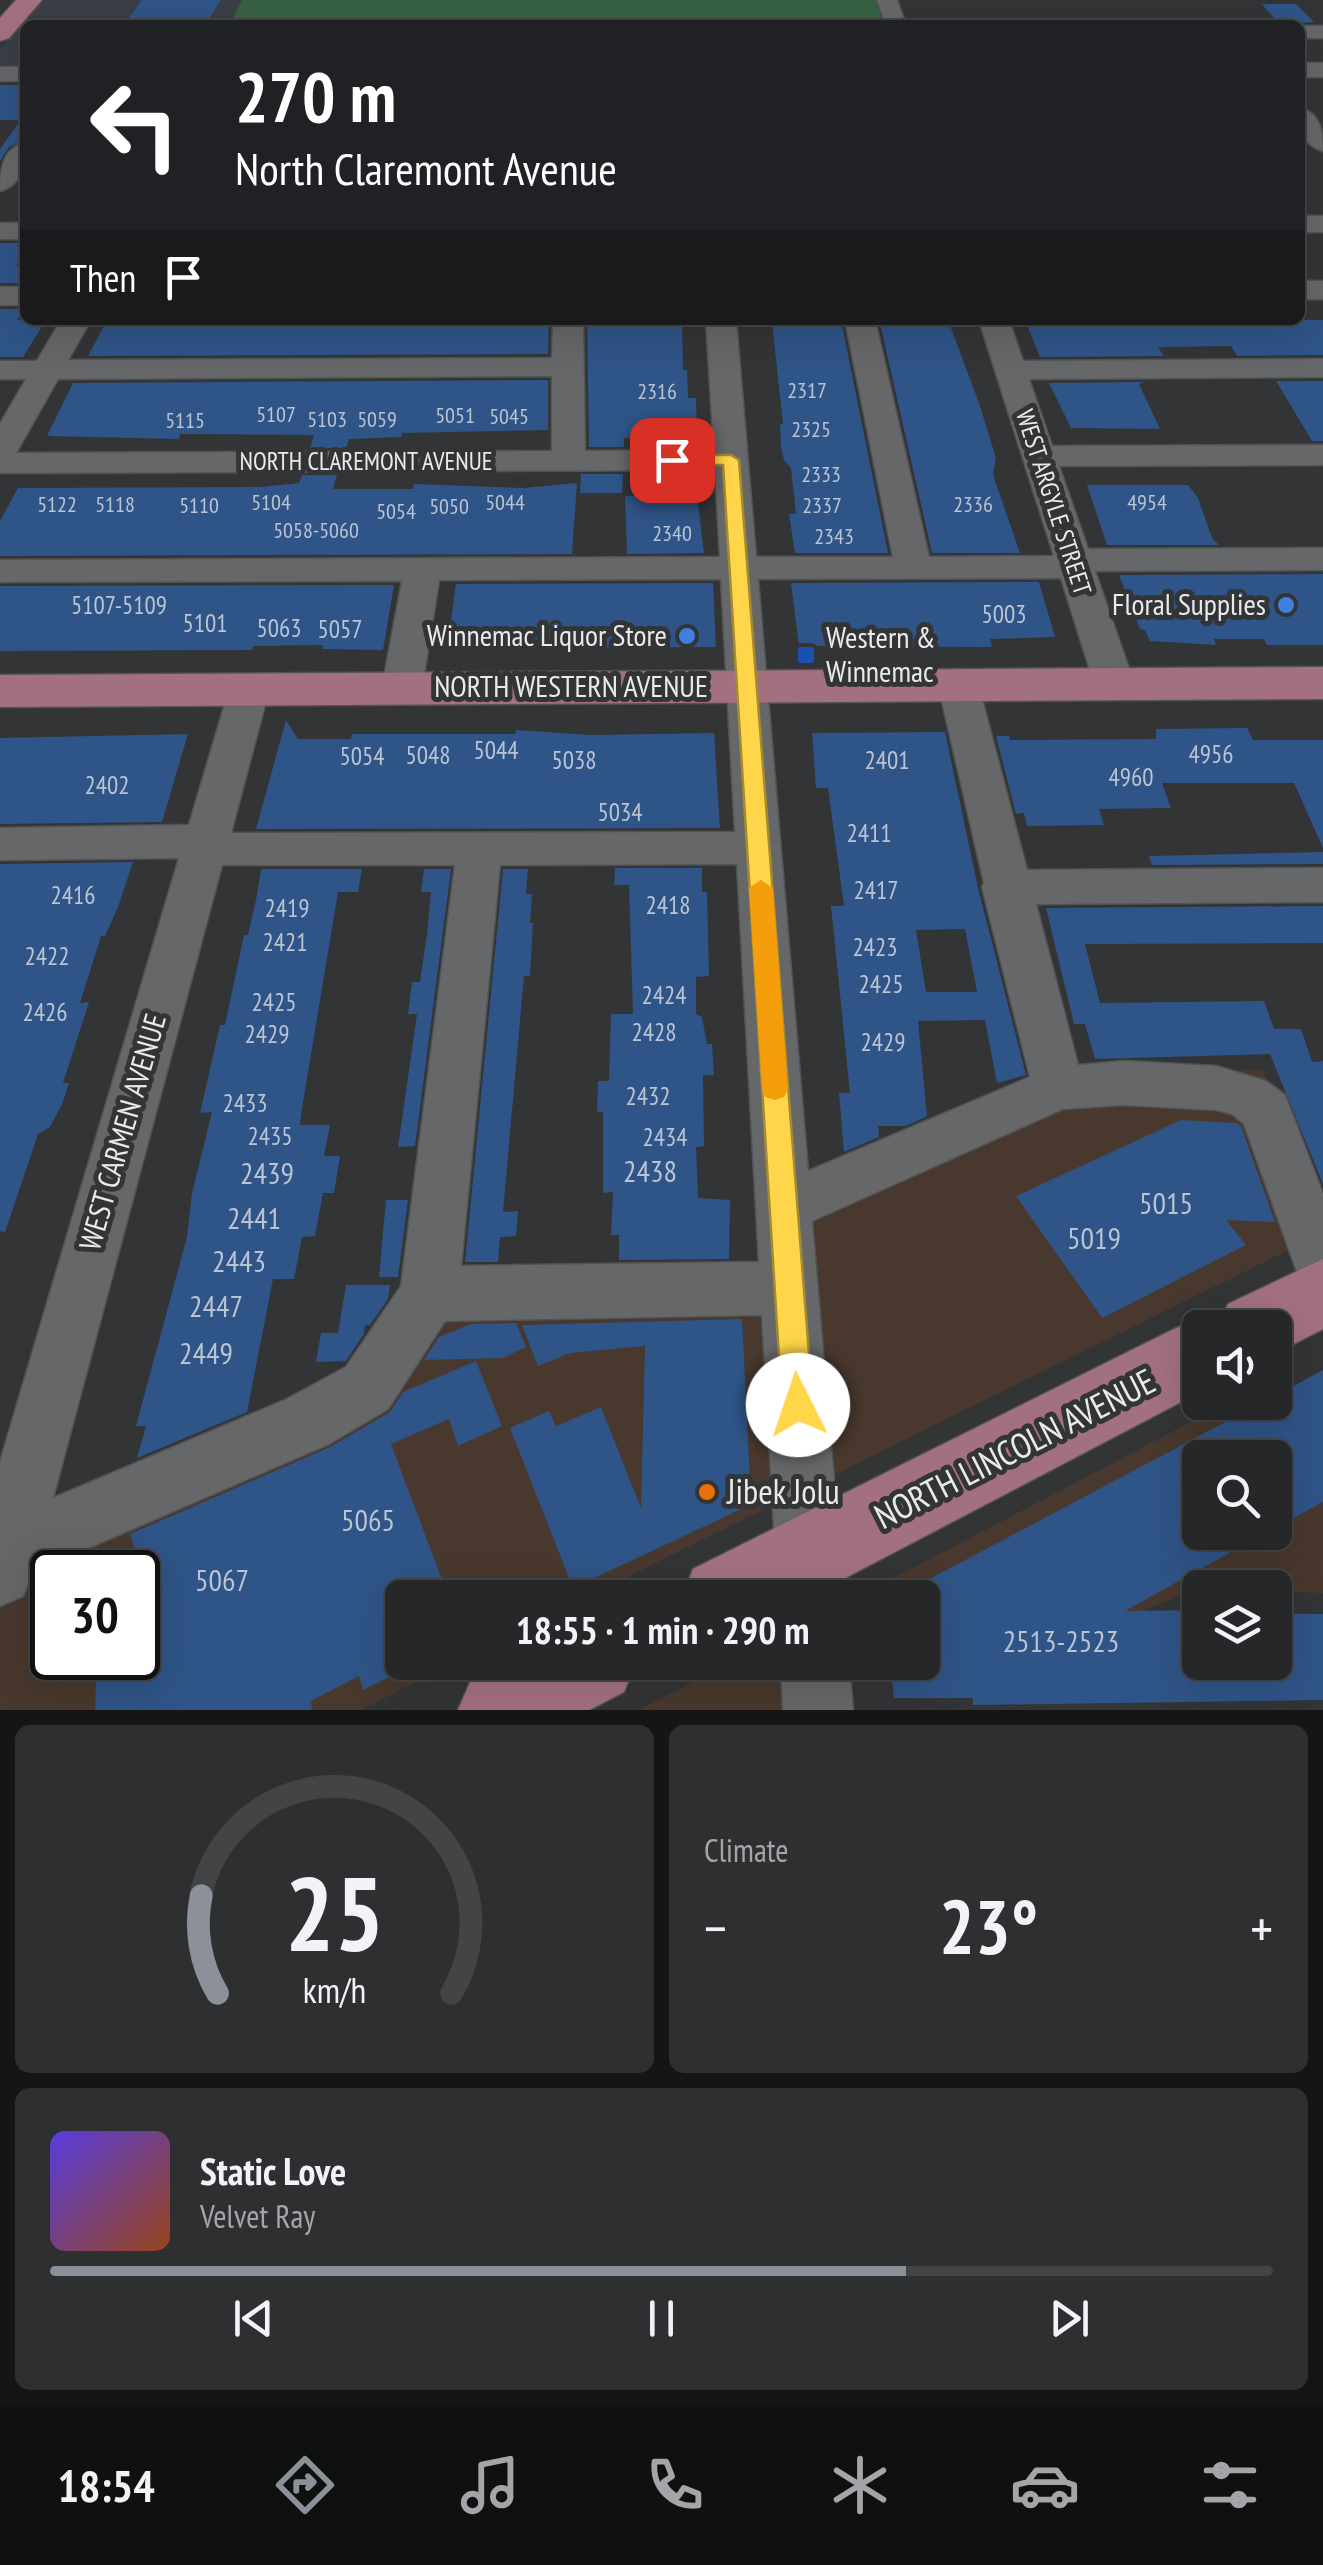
<!DOCTYPE html>
<meta charset="utf-8">
<style>
body{margin:0;font-family:"PT Sans Narrow",sans-serif;background:#2e2f30;color:#f1f3f6;height:100vh;display:flex;flex-direction:column;font-size:38px;white-space:nowrap}
*{box-sizing:border-box;margin:0}
p{font-size:32px;color:#a4a5a8}
.icon{flex:none;width:55px;height:55px;fill:none;stroke:currentColor;stroke-width:2;stroke-linecap:round;stroke-linejoin:round}
.map{position:relative;height:1710px;overflow:hidden}
.side{display:flex;flex-direction:column;gap:15px;padding:15px;background:#151516;flex:1}
.side>*{flex:none}
.banner{position:absolute;left:20px;top:20px;width:1285px;height:305px;border-radius:15px;box-shadow:0 10px 40px #0002,0 0 0 2px #424445;background:#202124;color:#fff;overflow:hidden}
.controls{position:absolute;left:1182px;top:1310px;display:grid;gap:20px}
.controls a{display:grid;place-items:center;width:110px;height:110px;border-radius:15px;background:#262728;box-shadow:0 10px 40px #0002,0 0 0 2px #424445;font-size:50px}
.speed{position:absolute;left:30px;top:1550px;display:flex;gap:20px;font-size:50px;font-weight:700;text-align:center}
.speed>*{display:grid;place-content:center;width:130px;height:130px;border-radius:50%;background:#262728;box-shadow:0 10px 40px #0002,0 0 0 2px #424445;line-height:1}
.speed .limit{border:5px solid #111;border-radius:15px;background:#fff;color:#111}
.pin{position:absolute;display:grid;place-items:center;width:85px;height:85px;color:#fff;margin:-42px;border-radius:20px;box-shadow:0 5px 15px #0006}
.me{position:absolute;width:110px;margin:-55px;rotate:356deg;stroke-linejoin:round;filter:drop-shadow(0 0 8px #0008)}
.turn{display:flex;align-items:center;gap:35px;height:210px;padding:0 50px;font-size:45px}
.turn .icon{width:130px;height:130px;stroke-width:2.5}
.turn b{display:block;font-size:70px;line-height:85px}
.then{display:flex;align-items:center;height:95px;padding:0 50px;background:#0003;gap:20px;font-size:38px}
.big{font-size:75px;font-weight:800;line-height:1.1}
.side .widget{flex:1;display:flex;flex-direction:column;justify-content:center;gap:15px;min-width:0;padding:0 35px;border-radius:15px;background:#2e2f30}
.side .dial{align-items:center;gap:0}
.dial svg{height:260px;overflow:visible;fill:none;stroke:#424445;stroke-width:7;stroke-linecap:round;text-anchor:middle}
.dial text{fill:#f1f3f6;stroke:none}
.song{display:flex;align-items:center;gap:30px}
.cover{width:120px;height:120px;border-radius:15px;background:linear-gradient(135deg,hsl(250 70% 55%),hsl(20 70% 35%))}
.played{height:10px;border-radius:5px;background:linear-gradient(90deg,#8c9099 70%,#424445 70%)}
.keys{display:flex;justify-content:space-around;direction:ltr}
.heat{display:flex;justify-content:space-between;align-items:center;font-size:55px;direction:ltr}
.side .tiles{flex:1;display:grid;gap:15px;grid-template-columns:1fr 1fr}
.widget:last-child{grid-column:span 2}
.trip{position:absolute;left:385px;top:1580px;width:555px;height:100px;border-radius:15px;background:#262728;box-shadow:0 10px 40px #0002,0 0 0 2px #424445;font-weight:800;line-height:100px;text-align:center}
.dock{display:flex;height:160px;justify-content:space-around;align-items:center;background:#0f1010;color:#a4a5a8}
.dock .icon{width:70px;height:70px}
.dock .on{color:#8c9099}
.dock b{font-size:45px;color:#f1f3f6}
.map>svg:first-child{display:block}
</style>
<div class="map">
<svg width="1323" height="1710" viewBox="0 0 1323 1710">
<rect width="100%" height="100%" fill="#333436"/>
<path fill="#48382d" fill-rule="evenodd" d="M1116 1070H1263L1323 1233 587 1597 402 1598V1662L456 1663 360 1710H0V1549L367 1401 441 1298 788 1296 784 1216ZM52 1572H138V1658H52Z
M1285 1372 1323 1500V1593L1275 1592V1588H1200L1129 1616 922 1598 867 1597V1592L1227 1403 1275 1402V1377ZM1200 1458H1275V1532H1200Z
M731 1663H818L821 1710H638Z"/>
<path fill="#3a3e45" d="M44 0H648V25H25V66H0V48Z"/>
<path fill="#376142" d="M242 0H876L884 25H229Z"/>
<path fill="#2f5487" fill-rule="evenodd" d="M142 0H221L205 25H124Z
M1262 4H1296L1314 22 1280 25Z
M0 85H25V140L9 147 0 161V149L21 120H0Z
M0 243H25V252L16 265H25V283H0Z
M0 309H24L17 320H46L23 357H0Z
M107 320H549L548 354 88 356Z
M587 320H682L683 370H687L688 398H696L697 438H624V447H589Z
M903 320H948L979 403 996 458 993 475 1020 553H932L880 323Z
M1025 320H1323V355L1237 356 1231 346 1158 347 1164 356 1040 357Z
M772 322 842 325 888 553H795L789 514H796L791 468 784 460 781 447 780 424H783Z
M548 380V430L402 433 401 437 349 439 346 448H310L314 435 180 434 179 439 47 436 73 383Z
M1276 381H1323V441H1312Z
M1144 382 1139 384 1160 429 1071 428 1049 383Z
M581 474H623L622 493H580Z
M302 475H337L333 489H413L414 484 523 488 577 483 572 554 0 556V521L18 488 261 487 299 483Z
M1087 485H1188L1198 498 1212 538 1219 545H1107Z
M697 495 704 553 627 554 625 496Z
M1323 574V645H1267L1264 639H1214L1216 645 1150 641 1145 630 1140 629 1119 575Z
M1039 582 1055 637 990 639 992 647 799 646 791 583Z
M713 583 716 647 447 649 456 584Z
M394 585 383 650 322 649 323 645 253 646 252 650 0 651V586Z
M286 720 298 739H351L352 734H515L516 730 591 735 714 733 720 828 256 829Z
M1247 728 1253 740H1323V848L1294 783H1162L1171 808 1099 809 1104 825 1027 826 1024 813 1016 814 996 736H1009L1010 740 1156 739V729Z
M945 732 978 888 1026 1075 997 1083 985 1020 918 1021 927 1116 906 1126H878L879 1137 844 1152 839 1093H850L831 906H844L828 788H816L812 733ZM965 929 977 992H926L916 930Z
M188 734 162 822 0 824V738Z
M1323 852V864L1152 865 1149 856Z
M133 862 118 907 105 936H101L80 1003 89 1002 63 1083H69L63 1102 50 1127 38 1134 5 1232 0 1231V864Z
M615 868H702V892H707L709 976 696 977V1014L702 1017 707 1044H712L714 1075H703L704 1146 696 1147 698 1198 730 1200 729 1259 619 1260V1235H611L613 1192 603 1193V1112H597L598 1081H609L611 1014H633L629 885H614Z
M261 869H362L358 892H338L301 1115 300 1125H330L324 1156H340L334 1193H323L315 1236 302 1237 294 1279H273L247 1412 137 1458 146 1426H136L187 1237 192 1193 212 1112 200 1113 220 1025H225L244 935H248L256 900Z
M424 869H451L415 1146 398 1147 417 1014H408L412 982H420L427 934 431 892H421Z
M503 869H528L526 894H532L530 923H533L530 976H524L503 1212 518 1211 516 1236 500 1237 498 1262H465Z
M1323 906V943L1085 944 1100 1003 1264 1001 1274 1029H1301L1312 1062 1323 1061V1184L1270 1054 1095 1059 1085 1024H1074L1046 908Z
M1181 1120 1236 1123 1241 1126 1275 1222 1226 1220 1246 1245 1102 1318 1016 1196Z
M386 1200H408L398 1277H379Z
M346 1285H390L388 1299 370 1325H365L364 1334 346 1361 316 1362 321 1333H338Z
M742 1319 751 1501 746 1507 573 1588 510 1428 549 1411 556 1426 601 1407 641 1508 645 1346 570 1353 538 1366 522 1325Z
M516 1323 526 1347 503 1358 424 1360 439 1337 471 1324Z
M476 1361 502 1426 458 1446 449 1419 391 1444 449 1598H402V1671L363 1690 359 1676 311 1701 312 1710H95L97 1658H138V1572H110L135 1550 130 1534 330 1447 390 1412 403 1392Z
M1323 1370V1502L1275 1528V1458H1200V1532H1267L1125 1611 1200 1610V1662H1275V1614H1323V1700L973 1705V1698H894L890 1662H922V1583L1263 1402H1275V1396Z"/>
<g fill="none" stroke-linecap="round" stroke-linejoin="round">
<g stroke="#515254" stroke-width="3">
<path id="minor" d="M877 0H897L906 25H886Z
M1300 26H1323V38H1300Z
M1300 63H1323V77H1300Z
M0 67H25V81H0Z
M1300 108C1321 113 1323 133 1323 151 1302 146 1300 127 1300 108Z
M25 143C25 162 23 185 0 191 0 171 2 148 25 143Z
M1300 216H1323V232H1300Z
M0 223H25V239H0Z
M1300 281H1323V299H1300Z
M0 287H25V305H0Z
M61 320H91L68 360 552 358 553 320H583L585 451 714 450 706 320H736L756 557H893L845 320H875L929 557 1054 556 979 320H1009L1023 361 1323 359V377L1029 379 1052 446 1323 445V465L1059 466 1088 549 1323 548V570L1095 571 1134 683 1128 692 1114 696 1100 692 1094 683 1061 578 758 579 808 1171 1030 1077 982 887 984 883 938 684 944 675 958 671 972 675 978 684 1027 870 1323 868V902L1036 904 1078 1065 1124 1061 1216 1066 1266 1081 1285 1095 1323 1194V1296L1303 1289 1244 1124 1232 1114 1216 1110 1124 1105 1063 1109 812 1221 844 1598H778L762 1315 445 1321 388 1409 329 1444 33 1572 23 1596 0 1606V1462L179 858 0 860V828L189 825 229 690 235 681 249 677 263 681 269 690 231 833 735 832 721 579 439 580 422 688 416 697 402 701 388 697 382 688 402 581 0 582V560L720 557 715 470 0 473V424L26 379H0V361H37ZM552 376V451L16 453 58 379ZM737 864 759 1262 461 1266 500 865ZM222 865H455L401 1286 346 1367 285 1400 53 1498Z
M781 1662H849L853 1710H783Z"/>
</g>
<g stroke="#515254" stroke-width="3">
<path id="major" d="M16 0H42L9 38 0 41V18Z
M1323 667V699L0 707V675Z
M1323 1259V1329L1278 1352 1275 1354V1328H1200V1392L807 1598H682L693 1569 1174 1329 1200 1319 1218 1326 1228 1304Z
M505 1662H636L624 1692 589 1710H458L471 1680Z"/>
</g>
<use href="#minor" fill="#666769" fill-rule="evenodd"/>
<use href="#major" fill="#a3707f" fill-rule="evenodd"/>
</g>
<path fill="#ffd54a" stroke="#a68a30" stroke-width="2.5" d="M672 455H731L739 460 813 1405 809 1416 798 1420 787 1416 782 1405 723 465 666 464 663 460Z"/>
<path fill="#f59e0b" d="M761 880 773 888 788 1089 784 1097 775 1100 765 1097 762 1089 749 888Z"/>
<g fill="#3f7fe0" stroke="#333436" stroke-width="4">
<circle cx="1286" cy="605" r="10"/>
<circle cx="687" cy="636" r="10"/>
</g>
<rect fill="#1a4fb4" stroke="#333436" stroke-width="4" x="796" y="645" width="20" height="20" rx="5"/>
<circle fill="#e8710a" stroke="#333436" stroke-width="4" cx="707" cy="1492" r="10"/>
<g text-anchor="middle" stroke-width="10" stroke-linejoin="round" paint-order="stroke">
<g font-size="22" fill="#bac4d3">
<text x="807" y="398">2317</text>
<text x="657" y="399">2316</text>
<text x="276" y="422">5107</text>
<text x="455" y="423">5051</text>
<text x="509" y="424">5045</text>
<text x="327" y="427">5103</text>
<text x="377" y="427">5059</text>
<text x="185" y="428">5115</text>
<text x="811" y="437">2325</text>
<text x="821" y="482">2333</text>
<text x="271" y="510">5104</text>
<text x="505" y="510">5044</text>
<text x="1147" y="510">4954</text>
<text x="57" y="512">5122</text>
<text x="115" y="512">5118</text>
<text x="973" y="512">2336</text>
<text x="199" y="513">5110</text>
<text x="822" y="513">2337</text>
<text x="449" y="514">5050</text>
<text x="396" y="519">5054</text>
<text x="316" y="538">5058-5060</text>
<text x="672" y="541">2340</text>
<text x="834" y="544">2343</text>
</g>
<g font-size="25" fill="#e9eaec" stroke="#333436">
<text x="366" y="470">NORTH CLAREMONT AVENUE</text>
<text transform="translate(1054 502) rotate(72)" y="9">WEST ARGYLE STREET</text>
</g>
<g font-size="25" fill="#bac4d3">
<text x="119" y="614">5107-5109</text>
<text x="1004" y="623">5003</text>
<text x="205" y="632">5101</text>
<text x="279" y="637">5063</text>
<text x="340" y="638">5057</text>
<text x="496" y="759">5044</text>
<text x="1211" y="763">4956</text>
<text x="428" y="764">5048</text>
<text x="362" y="765">5054</text>
<text x="574" y="769">5038</text>
<text x="887" y="769">2401</text>
<text x="1131" y="786">4960</text>
<text x="107" y="794">2402</text>
<text x="620" y="821">5034</text>
<text x="869" y="842">2411</text>
<text x="876" y="899">2417</text>
<text x="73" y="904">2416</text>
<text x="668" y="914">2418</text>
<text x="287" y="917">2419</text>
<text x="285" y="951">2421</text>
<text x="875" y="956">2423</text>
<text x="47" y="965">2422</text>
<text x="881" y="993">2425</text>
<text x="664" y="1004">2424</text>
<text x="274" y="1011">2425</text>
<text x="45" y="1021">2426</text>
<text x="654" y="1041">2428</text>
<text x="267" y="1043">2429</text>
<text x="883" y="1051">2429</text>
<text x="648" y="1105">2432</text>
<text x="245" y="1112">2433</text>
<text x="270" y="1145">2435</text>
<text x="665" y="1146">2434</text>
</g>
<g font-size="30" fill="#e9eaec" stroke="#333436" text-anchor="end">
<text x="1266" y="615">Floral Supplies</text>
<text x="667" y="646">Winnemac Liquor Store</text>
<text x="826" y="648" text-anchor="start">Western &amp;<tspan x="826" dy="34">Winnemac</tspan></text>
</g>
<g font-size="30" fill="#e9eaec" stroke="#333436">
<text x="571" y="697">NORTH WESTERN AVENUE</text>
<text transform="translate(123 1132) rotate(-74)" y="10">WEST CARMEN AVENUE</text>
</g>
<g font-size="30" fill="#bac4d3">
<text x="650" y="1182">2438</text>
<text x="267" y="1184">2439</text>
<text x="1166" y="1214">5015</text>
<text x="254" y="1229">2441</text>
<text x="1094" y="1249">5019</text>
<text x="239" y="1272">2443</text>
<text x="216" y="1317">2447</text>
<text x="206" y="1364">2449</text>
<text x="368" y="1531">5065</text>
<text x="222" y="1591">5067</text>
<text x="1061" y="1652">2513-2523</text>
</g>
<g font-size="35" fill="#e9eaec" stroke="#333436">
<text transform="translate(1015 1449) rotate(-27)" y="12">NORTH LINCOLN AVENUE</text>
</g>
<g font-size="35" fill="#e9eaec" stroke="#333436" text-anchor="start">
<text x="727" y="1504">Jibek Jolu</text>
</g>
</g>
</svg>
<div class="controls">
<a><svg class="icon" aria-label="sound" viewBox="0 0 24 24"><path d="M4 9h4l5-4v14l-5-4H4zM17 9q2 3 0 6"/></svg></a>
<a><svg class="icon" aria-label="search" viewBox="0 0 24 24"><circle cx="10" cy="10" r="6"/><path d="M15 15l6 6"/></svg></a>
<a><svg class="icon" aria-label="layers" viewBox="0 0 24 24"><path d="M12 4l9 5-9 5-9-5zM3 14l9 5 9-5"/></svg></a>
</div>
<div class="speed"><div class="limit">30</div></div>
<div class="pin" style="left:672px;top:460px;background:#d93025"><svg class="icon" aria-label="arrive" viewBox="0 0 24 24"><path d="M6 21V4h12l-3 4 3 4H6"/></svg></div>
<svg class="me" style="left:798px;top:1405px" viewBox="-20 -20 40 40"><circle r="19" fill="#fff"/><path d="M0-13L10 11 0 6-10 11z" fill="#ffd54a"/></svg>
<div class="trip">18:55 · 1 min · 290 m</div>
<div class="banner">
<div class="turn"><svg class="icon" aria-label="left" viewBox="0 0 24 24"><path d="M17 20v-9H6M10 6l-5 5 5 5"/></svg><div><b>270 m</b>North Claremont Avenue</div></div>
<div class="then">Then<svg class="icon" aria-label="arrive" viewBox="0 0 24 24"><path d="M6 21V4h12l-3 4 3 4H6"/></svg></div>
</div>
</div>
<section class="side">
<div class="tiles">
<div class="widget dial"><svg viewBox="0 0 100 80">
<path d="M14 69A42 42 0 1 1 86 69"/>
<path d="M14 69A42 42 0 0 1 9 39" stroke="#8c9099"/>
<text x="50" y="56" font-size="32" font-weight="700">25</text>
<text x="50" y="72" font-size="11">km/h</text>
</svg></div>
<div class="widget"><p>Climate</p>
<div class="heat"><a>−</a><b class="big">23°</b><a>+</a></div>
</div>
<div class="widget">
<div class="song"><i class="cover"></i><div><b>Static Love</b><p>Velvet Ray</p></div></div>
<div class="played"></div>
<div class="keys"><svg class="icon" aria-label="previous" viewBox="0 0 24 24"><path d="M18 5L8 12l10 7zM5 5v14"/></svg><svg class="icon" aria-label="pause" viewBox="0 0 24 24"><path d="M8 5v14M16 5v14"/></svg><svg class="icon" aria-label="next" viewBox="0 0 24 24"><path d="M6 5l10 7-10 7zM19 5v14"/></svg></div>
</div>
</div>
</section>
<nav class="dock">
<b>18:54</b>
<svg class="icon on" aria-label="directions" viewBox="0 0 24 24"><path d="M12 3l9 9-9 9-9-9zM9 14v-3h6M13 9l2 2-2 2"/></svg>
<svg class="icon" aria-label="music" viewBox="0 0 24 24"><path d="M9 18V5l10-2v13"/><circle cx="6" cy="18" r="3"/><circle cx="16" cy="16" r="3"/></svg>
<svg class="icon" aria-label="phone" viewBox="0 0 24 24"><path d="M5 4h4l2 5-3 2q2 4 5 5l2-3 5 2v4C11 20 4 13 5 4z"/></svg>
<svg class="icon" aria-label="climate" viewBox="0 0 24 24"><path d="M12 3v18M4 7l16 10M4 17L20 7"/></svg>
<svg class="icon" aria-label="car" viewBox="0 0 24 24"><path d="M5 17H2v-5l4-1 3-4h7l3 4 3 1v5h-3M9 17h6M6 11h13"/><circle cx="7" cy="17" r="2"/><circle cx="17" cy="17" r="2"/></svg>
<svg class="icon" aria-label="filters" viewBox="0 0 24 24"><path d="M4 7h16M4 17h16"/><circle cx="9" cy="7" r="2"/><circle cx="15" cy="17" r="2"/></svg>
</nav>
